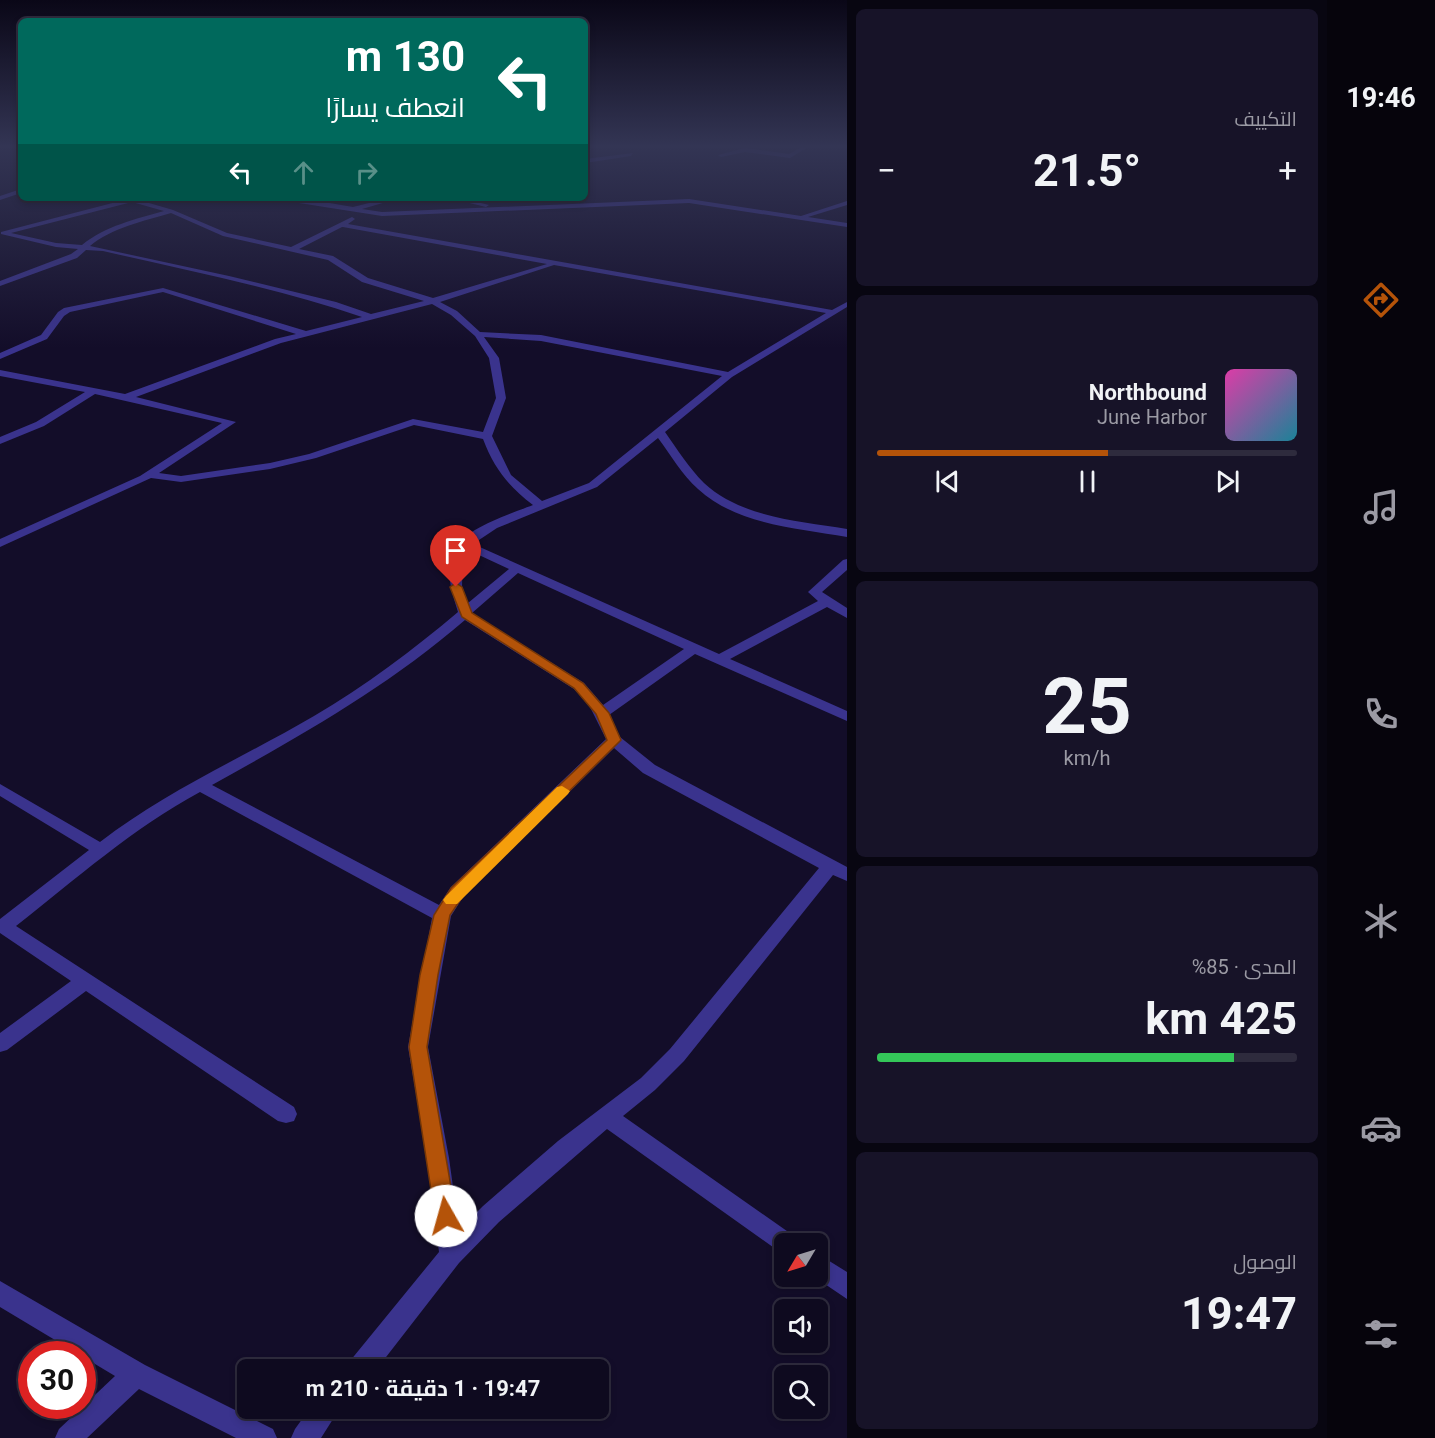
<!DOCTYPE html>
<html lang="ar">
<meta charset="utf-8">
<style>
body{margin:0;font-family:Roboto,Cairo,sans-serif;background:#171328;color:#f1f3f6;direction:rtl;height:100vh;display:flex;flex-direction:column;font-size:22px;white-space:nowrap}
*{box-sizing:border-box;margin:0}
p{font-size:20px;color:#9b9aa4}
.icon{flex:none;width:33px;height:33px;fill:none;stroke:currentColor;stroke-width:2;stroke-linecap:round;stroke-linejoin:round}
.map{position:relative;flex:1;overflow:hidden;direction:ltr}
.panel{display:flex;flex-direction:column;gap:9px;padding:9px;background:#080611;width:480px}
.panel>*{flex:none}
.top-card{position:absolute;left:18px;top:18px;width:570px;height:183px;border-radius:9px;box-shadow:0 3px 9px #0003,0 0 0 2px #2e2b3d;direction:rtl;background:#00695c;color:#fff;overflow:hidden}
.needle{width:39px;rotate:232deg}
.controls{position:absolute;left:774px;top:1233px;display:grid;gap:12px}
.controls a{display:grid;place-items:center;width:54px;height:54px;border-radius:9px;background:#0e0a1f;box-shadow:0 3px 9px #0003,0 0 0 2px #2e2b3d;font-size:30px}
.speed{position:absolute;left:18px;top:1341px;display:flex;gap:12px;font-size:30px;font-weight:700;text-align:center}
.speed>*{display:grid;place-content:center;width:78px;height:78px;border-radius:50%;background:#0e0a1f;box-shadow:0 3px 9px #0003,0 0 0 2px #2e2b3d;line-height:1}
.speed .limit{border:9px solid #d22;background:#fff;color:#111}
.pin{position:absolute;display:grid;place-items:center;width:51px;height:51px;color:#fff;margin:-62px -26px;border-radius:50% 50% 50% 0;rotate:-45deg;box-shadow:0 0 6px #0007}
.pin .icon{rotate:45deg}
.me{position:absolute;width:66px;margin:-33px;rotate:353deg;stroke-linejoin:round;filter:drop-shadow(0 0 4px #0008)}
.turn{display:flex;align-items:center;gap:21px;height:126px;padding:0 24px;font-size:27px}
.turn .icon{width:78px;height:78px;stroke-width:2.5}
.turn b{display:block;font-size:42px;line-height:51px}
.lanes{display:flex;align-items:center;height:57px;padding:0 24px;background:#0003;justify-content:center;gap:30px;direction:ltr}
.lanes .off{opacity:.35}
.big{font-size:45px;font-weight:700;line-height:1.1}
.panel .card{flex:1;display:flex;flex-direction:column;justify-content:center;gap:9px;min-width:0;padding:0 21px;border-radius:9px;background:#171328}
.panel .dial{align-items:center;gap:0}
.dial b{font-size:78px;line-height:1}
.song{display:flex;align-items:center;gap:18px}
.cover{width:72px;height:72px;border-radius:9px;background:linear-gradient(135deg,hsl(320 70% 55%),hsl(190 70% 35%))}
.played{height:6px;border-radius:3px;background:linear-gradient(90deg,#b45309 55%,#2e2b3d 55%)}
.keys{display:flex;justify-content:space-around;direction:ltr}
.heat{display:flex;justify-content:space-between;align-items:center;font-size:33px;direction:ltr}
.charge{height:9px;border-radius:4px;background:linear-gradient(90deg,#34c759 85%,#2e2b3d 0)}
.trip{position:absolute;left:237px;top:1359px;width:372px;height:60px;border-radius:9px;background:#0e0a1f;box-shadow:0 3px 9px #0003,0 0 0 2px #2e2b3d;font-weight:700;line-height:60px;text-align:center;direction:rtl}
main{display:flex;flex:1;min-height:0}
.dock{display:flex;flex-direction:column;width:108px;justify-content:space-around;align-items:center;background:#06040c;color:#9b9aa4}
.dock .icon{width:42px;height:42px}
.dock .on{color:#b45309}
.dock b{font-size:27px;color:#f1f3f6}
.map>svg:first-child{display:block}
</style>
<main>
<nav class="dock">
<b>19:46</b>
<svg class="icon on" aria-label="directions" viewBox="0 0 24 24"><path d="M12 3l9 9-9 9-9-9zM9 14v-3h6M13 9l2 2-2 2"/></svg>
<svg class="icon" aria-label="music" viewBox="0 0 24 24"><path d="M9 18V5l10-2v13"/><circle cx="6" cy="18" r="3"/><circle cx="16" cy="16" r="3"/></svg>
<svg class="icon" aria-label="phone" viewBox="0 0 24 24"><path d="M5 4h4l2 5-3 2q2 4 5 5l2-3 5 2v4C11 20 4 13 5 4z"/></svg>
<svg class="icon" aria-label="climate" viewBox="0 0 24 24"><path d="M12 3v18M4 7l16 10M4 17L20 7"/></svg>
<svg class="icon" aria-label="car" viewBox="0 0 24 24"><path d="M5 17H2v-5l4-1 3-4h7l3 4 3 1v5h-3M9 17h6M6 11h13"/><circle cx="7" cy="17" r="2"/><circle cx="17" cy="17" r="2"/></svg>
<svg class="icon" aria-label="filters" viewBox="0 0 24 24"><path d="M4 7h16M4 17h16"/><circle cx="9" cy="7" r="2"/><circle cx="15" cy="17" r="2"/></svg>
</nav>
<section class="panel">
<div class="card"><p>التكييف</p>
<div class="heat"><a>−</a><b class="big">21.5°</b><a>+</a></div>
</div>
<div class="card">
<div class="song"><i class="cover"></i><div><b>Northbound</b><p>June Harbor</p></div></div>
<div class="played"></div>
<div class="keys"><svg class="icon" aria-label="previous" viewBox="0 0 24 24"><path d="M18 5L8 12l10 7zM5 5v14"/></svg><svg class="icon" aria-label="pause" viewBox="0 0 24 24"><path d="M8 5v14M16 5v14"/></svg><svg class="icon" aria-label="next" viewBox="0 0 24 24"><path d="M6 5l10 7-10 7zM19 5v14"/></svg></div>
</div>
<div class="card dial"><b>25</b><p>km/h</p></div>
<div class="card"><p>المدى · 85%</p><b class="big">425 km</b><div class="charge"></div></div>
<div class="card"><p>الوصول</p><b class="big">19:47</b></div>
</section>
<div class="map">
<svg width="847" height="1438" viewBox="0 0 847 1438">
<rect width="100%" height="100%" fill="#130d29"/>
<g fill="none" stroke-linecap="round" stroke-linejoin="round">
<path fill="#3a338d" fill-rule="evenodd" d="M802 147H808L790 158 745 152 721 157 718 155 745 148 789 154Z
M633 153 631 156 585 163V159Z
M21 189V193L0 200V196Z
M121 198H132L173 210 227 233 291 247 352 217 355 219 348 224 832 310 847 302V307L732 377 665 432C677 449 689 468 704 483 742 518 799 521 847 529V537C798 528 737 525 698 489 682 475 671 455 658 438L597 487 497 528 473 544 719 654 818 601 808 592 843 560 847 559V570L822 592 847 608V618L827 607 730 659 847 711V721L695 654 609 715 620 737 655 765 847 867V881L833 875 684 1061 655 1090 623 1116 794 1236 798 1244H784V1255L607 1129 499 1222 459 1263 376 1370H346L350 1361 439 1252 427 1158 408 1047 432 918 200 792C133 828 76 879 16 926L294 1107 297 1114 294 1121 286 1123 278 1121 86 991 7 1050 0 1052V1033L71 981 0 933V919L89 850 0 796V784L100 842C166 791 242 758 314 716 365 686 413 650 458 612 453 596 444 568 452 552 462 529 510 514 533 505 508 486 494 468 483 439L414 425 316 458 270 469 181 482 151 478 0 547V539L140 476 222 423 95 394 44 426 0 444V437L36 422 85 392 0 376V370L125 394 275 339 296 334 163 292 70 312 64 316 47 339 0 359V353L41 335 58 312 64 308 163 288 306 331 362 317C278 288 189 271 103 251L86 250 77 258 0 286V281L71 254 78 249 56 247 1 234V232L124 200ZM132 202 164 211C136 219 105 226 82 245L56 243 11 233ZM171 213 223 236 328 260 362 282 424 301 371 314 336 302 229 276 90 246C111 228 144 221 171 213ZM342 227H343L547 264 433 298 368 278 333 256 299 249ZM554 265 826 313 728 372 541 335 480 332 457 311 440 302ZM432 304 451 315 475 336 489 358 496 398 483 432 413 419 309 454 270 463 181 476 159 473 236 422 136 397 281 343ZM484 337 541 341 722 376 589 483 542 501 511 475 492 436 506 398 499 358ZM466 549 509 569 468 603 462 587 463 553ZM518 573 684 649 603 705 584 683 472 613ZM465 620 574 689 588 703 606 739 451 887 439 905 212 785C302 735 386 688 465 620ZM614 748 643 773 819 868 670 1049 641 1078 558 1141 483 1206 459 1230 449 1158 428 1047 451 916 463 897Z
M267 198 306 199 353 207 389 198H400L362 209 382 212 689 199 801 216 847 201V205L808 217 847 223V227L689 203 382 216Z
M449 198H461L489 205 486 207Z
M818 1254 847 1272V1299L813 1276H818Z
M0 1281 145 1365 273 1429 277 1438H236L139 1389 87 1438H55L59 1429 115 1376 0 1307Z
M310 1408H340L321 1438H291L295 1429Z"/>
</g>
<linearGradient id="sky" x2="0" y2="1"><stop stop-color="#0a0717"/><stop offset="0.42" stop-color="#333554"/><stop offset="1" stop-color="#333554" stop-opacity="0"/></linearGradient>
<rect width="847" height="348" fill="url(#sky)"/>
<path fill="#b45309" stroke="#753606" stroke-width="1.5" d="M456 583 462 587 472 613 583 683 609 713 621 740 463 896 450 915 438 975 427 1047 456 1216 453 1223 446 1226 438 1223 435 1216 409 1047 420 975 434 915 451 888 607 740 596 714 574 688 462 617 450 587Z"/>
<path fill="#f59e0b" d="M562 786 570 791 568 794 457 904H446L443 900 446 896 557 787Z"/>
</svg>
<div class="controls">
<a><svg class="needle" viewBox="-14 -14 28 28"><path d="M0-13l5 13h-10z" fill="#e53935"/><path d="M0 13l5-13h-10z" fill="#9b9aa4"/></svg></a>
<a><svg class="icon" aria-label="sound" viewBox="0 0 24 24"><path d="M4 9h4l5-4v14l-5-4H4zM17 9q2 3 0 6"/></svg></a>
<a><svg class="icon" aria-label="search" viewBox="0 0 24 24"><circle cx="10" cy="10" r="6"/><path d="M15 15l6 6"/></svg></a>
</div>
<div class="speed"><div class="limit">30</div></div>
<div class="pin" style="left:456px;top:587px;background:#d93025"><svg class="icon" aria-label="arrive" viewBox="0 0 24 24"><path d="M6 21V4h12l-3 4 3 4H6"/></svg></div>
<svg class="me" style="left:446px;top:1216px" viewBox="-20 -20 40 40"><circle r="19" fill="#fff"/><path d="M0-13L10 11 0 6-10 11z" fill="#b45309"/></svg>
<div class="trip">19:47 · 1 دقيقة · 210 m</div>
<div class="top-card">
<div class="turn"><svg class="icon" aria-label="left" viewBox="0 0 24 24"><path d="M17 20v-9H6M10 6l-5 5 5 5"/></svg><div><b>130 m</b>انعطف يسارًا</div></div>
<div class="lanes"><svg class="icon" aria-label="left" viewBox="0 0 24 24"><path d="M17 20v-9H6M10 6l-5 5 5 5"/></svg><svg class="icon off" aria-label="ahead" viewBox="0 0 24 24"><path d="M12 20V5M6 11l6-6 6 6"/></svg><svg class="icon off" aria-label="right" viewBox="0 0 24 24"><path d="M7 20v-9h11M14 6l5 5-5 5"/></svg></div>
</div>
</div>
</main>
